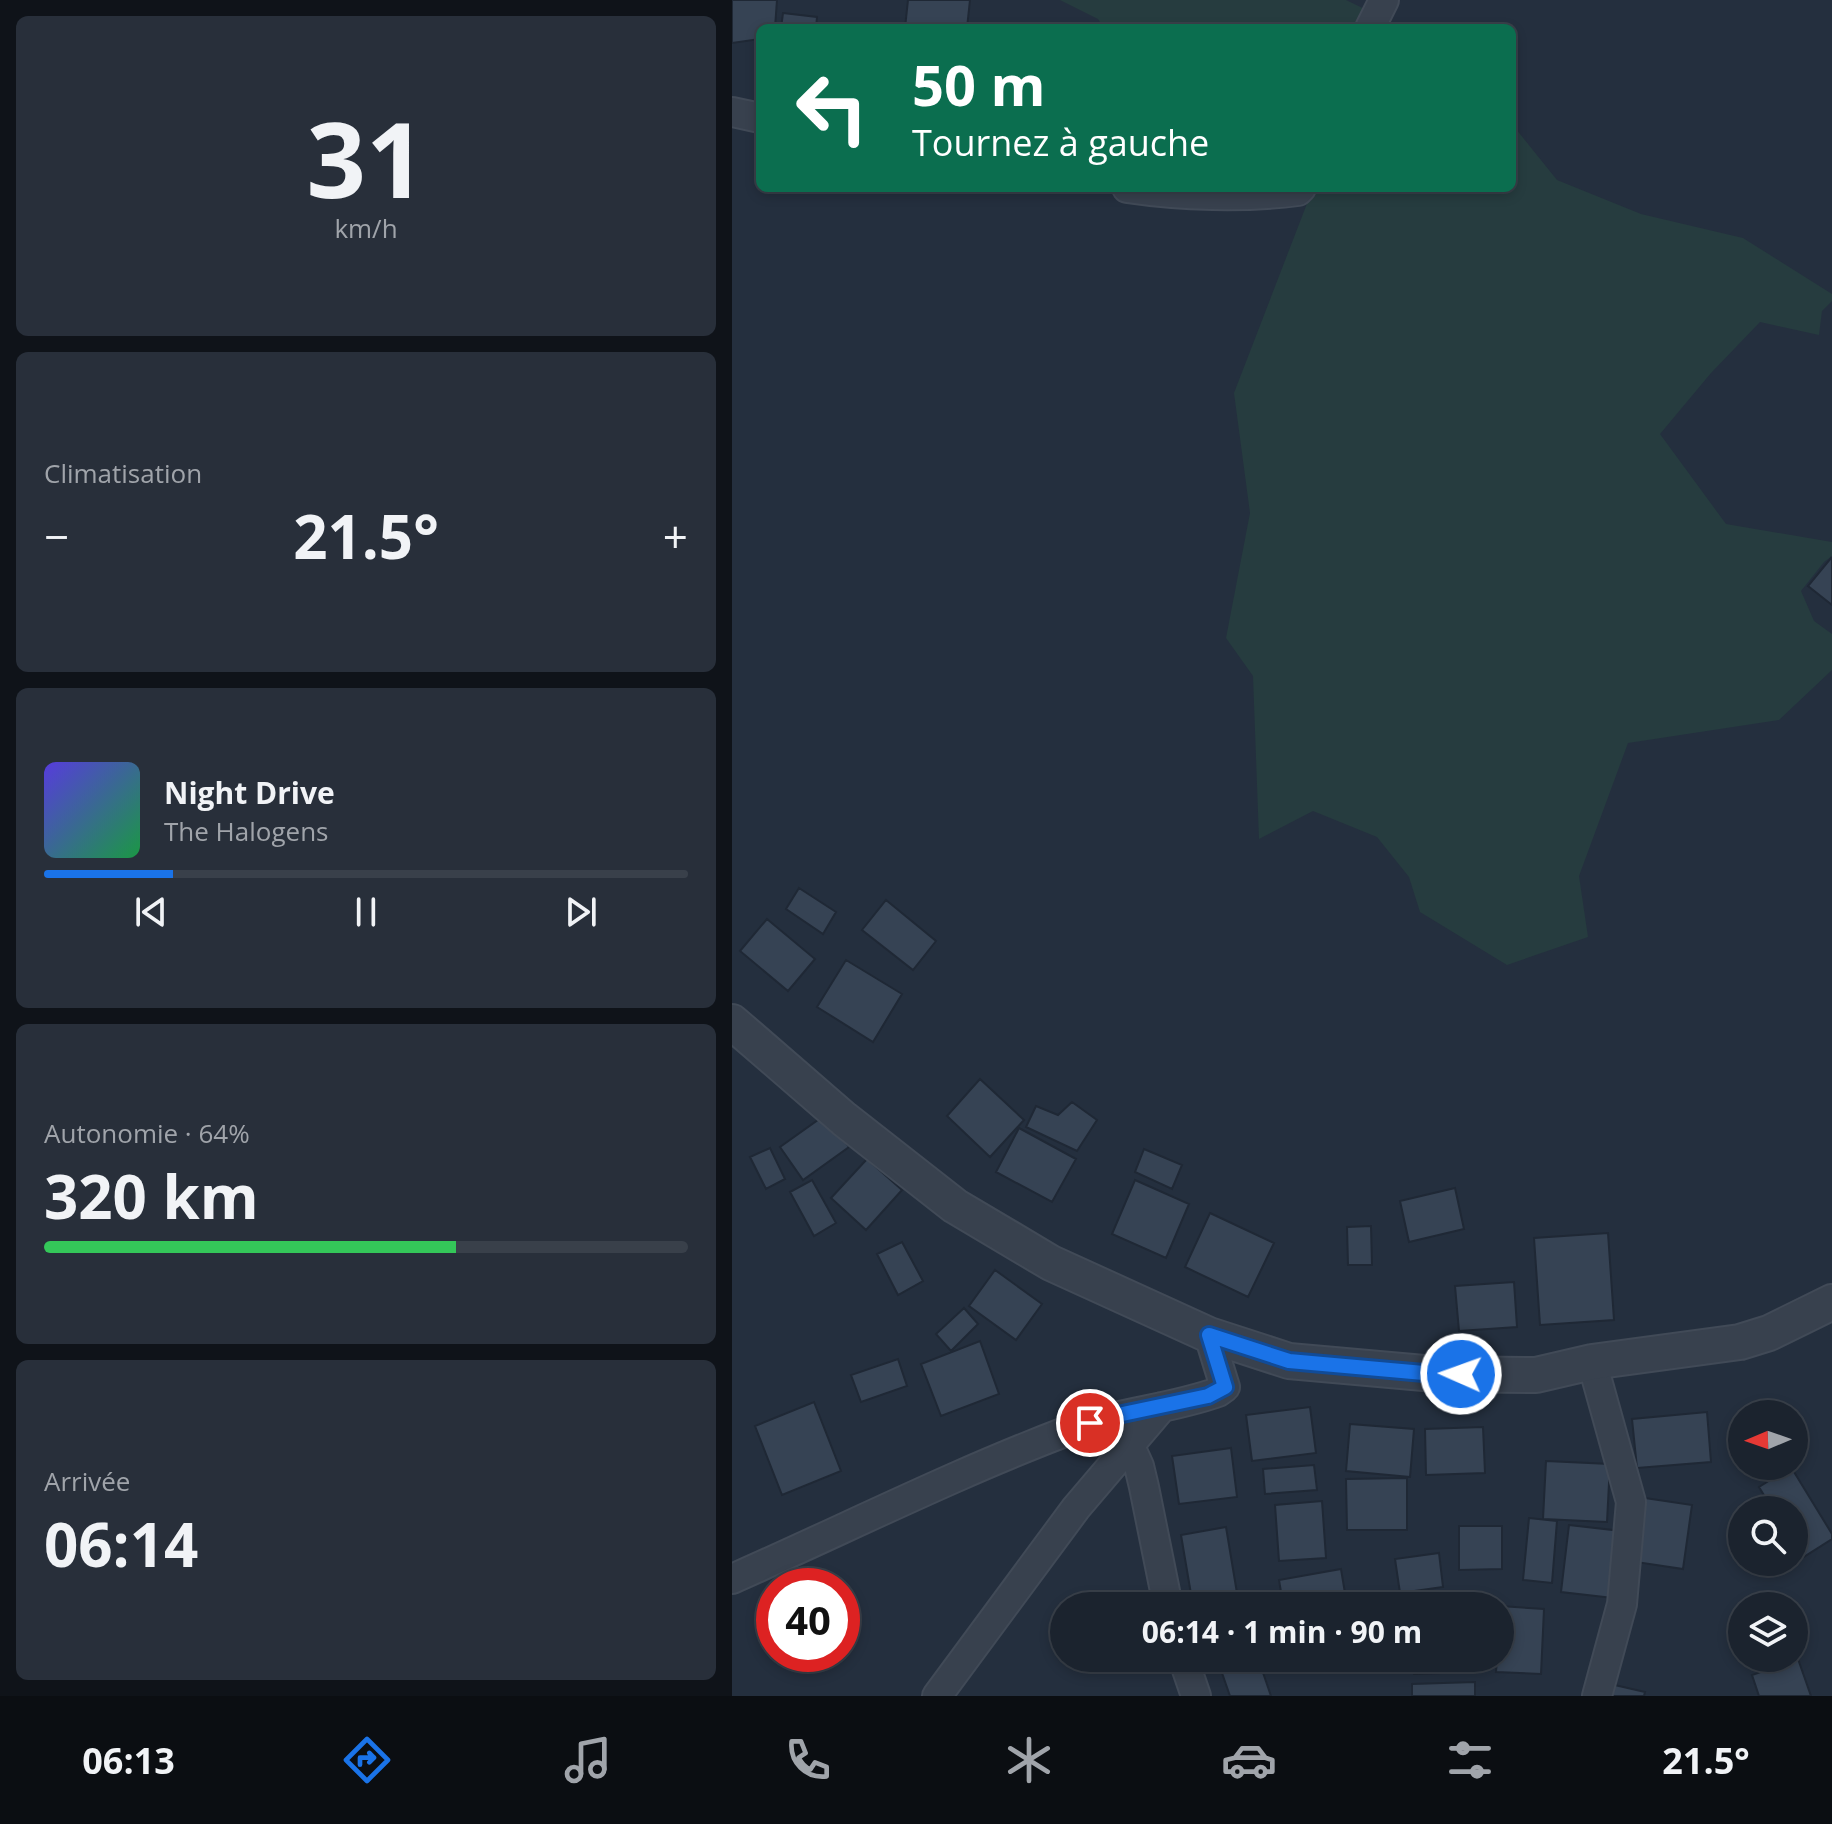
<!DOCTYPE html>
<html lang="fr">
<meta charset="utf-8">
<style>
body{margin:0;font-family:"Open Sans",sans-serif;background:#282f3a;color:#f1f3f6;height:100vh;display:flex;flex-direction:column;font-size:30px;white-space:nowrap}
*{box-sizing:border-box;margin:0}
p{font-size:26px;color:#a0a4aa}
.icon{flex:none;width:44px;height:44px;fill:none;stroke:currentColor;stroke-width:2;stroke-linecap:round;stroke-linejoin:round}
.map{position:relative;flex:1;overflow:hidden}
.side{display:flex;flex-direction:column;gap:16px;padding:16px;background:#0f1319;width:732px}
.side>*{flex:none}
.guide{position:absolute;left:24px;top:24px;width:760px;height:168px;border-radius:12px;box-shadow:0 4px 12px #0003,0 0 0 2px #39404a;background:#0b6e4f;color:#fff;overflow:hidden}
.needle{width:52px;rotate:268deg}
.tools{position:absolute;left:996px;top:1400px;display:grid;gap:16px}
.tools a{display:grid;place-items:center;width:80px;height:80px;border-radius:50%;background:#1b232e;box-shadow:0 4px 12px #0003,0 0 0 2px #39404a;font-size:40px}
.speed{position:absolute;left:24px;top:1568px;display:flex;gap:16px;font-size:40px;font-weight:700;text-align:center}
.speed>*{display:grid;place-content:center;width:104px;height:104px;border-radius:50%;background:#1b232e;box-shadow:0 4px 12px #0003,0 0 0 2px #39404a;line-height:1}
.speed .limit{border:12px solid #d22;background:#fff;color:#111}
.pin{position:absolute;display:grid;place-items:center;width:68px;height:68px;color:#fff;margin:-34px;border:4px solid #fff;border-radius:50%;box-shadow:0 2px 8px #0007}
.me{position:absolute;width:88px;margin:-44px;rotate:272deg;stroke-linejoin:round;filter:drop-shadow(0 0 6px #0008)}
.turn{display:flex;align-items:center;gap:28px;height:168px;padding:0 24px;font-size:36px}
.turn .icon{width:104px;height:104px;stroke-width:2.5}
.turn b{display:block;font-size:56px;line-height:68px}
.big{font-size:60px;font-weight:700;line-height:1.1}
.side .widget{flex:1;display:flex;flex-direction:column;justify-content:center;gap:12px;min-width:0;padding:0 28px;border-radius:12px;background:#282f3a}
.side .dial{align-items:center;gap:0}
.dial b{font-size:104px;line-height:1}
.song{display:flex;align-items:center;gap:24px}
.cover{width:96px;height:96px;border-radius:12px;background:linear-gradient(135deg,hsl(250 70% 55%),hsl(140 70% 35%))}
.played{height:8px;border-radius:4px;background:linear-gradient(90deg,#1a73e8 20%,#39404a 20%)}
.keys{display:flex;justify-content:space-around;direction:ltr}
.heat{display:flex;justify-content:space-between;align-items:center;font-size:44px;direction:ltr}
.charge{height:12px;border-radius:6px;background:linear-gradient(90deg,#34c759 64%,#39404a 0)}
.trip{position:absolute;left:318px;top:1592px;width:464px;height:80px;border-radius:40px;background:#1b232e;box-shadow:0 4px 12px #0003,0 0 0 2px #39404a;font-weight:700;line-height:80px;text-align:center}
.menu{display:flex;height:128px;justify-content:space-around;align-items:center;background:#0b0e12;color:#a0a4aa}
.menu .icon{width:56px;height:56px}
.menu .on{color:#1a73e8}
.menu b{font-size:36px;color:#f1f3f6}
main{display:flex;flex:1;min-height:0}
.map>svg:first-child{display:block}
</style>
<main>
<section class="side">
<div class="widget dial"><b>31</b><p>km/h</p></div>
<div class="widget"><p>Climatisation</p>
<div class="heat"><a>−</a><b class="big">21.5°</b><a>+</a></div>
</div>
<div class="widget">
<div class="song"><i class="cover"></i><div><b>Night Drive</b><p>The Halogens</p></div></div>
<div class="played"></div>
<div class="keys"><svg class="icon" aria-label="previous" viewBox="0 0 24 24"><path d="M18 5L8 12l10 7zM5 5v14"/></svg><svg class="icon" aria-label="pause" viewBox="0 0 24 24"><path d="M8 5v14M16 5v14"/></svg><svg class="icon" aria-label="next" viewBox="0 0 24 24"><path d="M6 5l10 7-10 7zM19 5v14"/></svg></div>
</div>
<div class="widget"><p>Autonomie · 64%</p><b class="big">320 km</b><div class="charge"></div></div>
<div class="widget"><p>Arrivée</p><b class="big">06:14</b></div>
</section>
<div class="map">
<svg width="1100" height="1696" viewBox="0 0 1100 1696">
<rect width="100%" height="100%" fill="#242f3e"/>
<path fill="#263c3f" d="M328 0H614L672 28H372L366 19Z
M780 124 825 180 909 214 1011 238 1100 294V301L1090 311 1087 335 1028 322 979 373 928 434 994 524 1100 542V556L1092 562 1069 591 1082 621 1100 634V670L1047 720 896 743 847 876 856 937 775 965 688 912 677 877 645 837 581 811 527 839 521 676 494 638 518 513 502 393 581 188H780Z"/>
<path fill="#364354" stroke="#1f2835" stroke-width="2" d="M0 0H45L43 28H28V39L0 43Z
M176 0H238L235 28H173Z
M51 13 85 17 84 28H49Z
M1099 558 1100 559V605L1076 586Z
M67 888 104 912 91 934 54 909Z
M154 900 204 941 181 970 130 930Z
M35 919 83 959 56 991 8 951Z
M114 960 170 994 141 1042 85 1007Z
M248 1079 292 1120 258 1157 215 1116Z
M340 1102 365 1120 345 1151 294 1127 304 1106 326 1115Z
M93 1115 117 1147 71 1180 48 1147Z
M287 1128 344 1159 320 1202 264 1172Z
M38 1148 53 1179 34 1189 18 1157Z
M412 1149 450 1165 440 1189 403 1172Z
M135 1159 170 1190 134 1230 99 1198Z
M80 1180 104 1223 82 1236 58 1192Z
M403 1180 457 1204 434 1258 380 1234Z
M723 1188 732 1229 677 1242 668 1201Z
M478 1213 542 1243 516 1297 453 1267Z
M639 1226 640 1265H616L615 1227Z
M876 1233 882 1320 808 1325 802 1238Z
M170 1242 191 1281 166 1295 145 1254Z
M263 1270 310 1304 284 1340 237 1306Z
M782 1282 785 1327 727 1331 723 1286Z
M232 1308 246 1324 219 1351 204 1334Z
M248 1341 267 1394 209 1416 189 1364Z
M166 1359 175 1386 129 1402 119 1375Z
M82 1402 109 1471 50 1495 23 1426Z
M578 1407 584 1453 520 1461 514 1415Z
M975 1412 979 1462 905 1468 900 1419Z
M618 1424 682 1429 678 1477 614 1471Z
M751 1427 753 1473 694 1475 693 1429Z
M499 1448 505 1497 447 1504 440 1456Z
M814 1461 878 1464 875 1522 811 1519Z
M582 1465 585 1490 533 1494 531 1469Z
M1059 1467 1100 1534V1539L1070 1558 1062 1544V1510H1041L1027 1487Z
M675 1478V1530H615L614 1479Z
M913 1498 960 1505 951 1569 904 1562Z
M590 1501 594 1558 547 1561 543 1505Z
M797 1518 825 1521 820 1583 791 1580Z
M837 1525 889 1531 881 1598 829 1592Z
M727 1526H770V1569L727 1570Z
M494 1527 505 1593 460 1600 449 1535Z
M707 1553 711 1587 668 1593 663 1559Z
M609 1569 613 1593 551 1604 547 1580Z
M720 1593 721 1606H681V1595Z
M506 1598 509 1606H481Z
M768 1606 812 1609 809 1674 764 1672 765 1658H768Z
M478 1658H522L482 1671Z
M682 1658H735L736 1672 682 1674Z
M1066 1659 1079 1696H1027L1020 1675Z
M527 1661 539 1696H498L490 1673Z
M743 1682V1696H680V1684Z
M874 1683 913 1692 912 1696H871Z"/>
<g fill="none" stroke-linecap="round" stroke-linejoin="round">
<g stroke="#414a57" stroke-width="32">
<path id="minor" d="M638 28 652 0
M0 112 28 118
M395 188C449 196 512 198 566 191L569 188
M860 1362 899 1502 890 1604 865 1696
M392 1433 407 1466 412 1487 436 1606
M0 1579C111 1530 220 1475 333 1432 384 1412 436 1410 486 1392L493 1387 477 1335
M451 1658 464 1696
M205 1696 344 1508 430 1407"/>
</g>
<g stroke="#414a57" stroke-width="38">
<path id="tertiary" d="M0 1022 112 1119 223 1206 319 1263 477 1335 557 1361 703 1374 804 1375 860 1362 1008 1342 1037 1333 1100 1302"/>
</g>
<use href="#minor" stroke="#38414e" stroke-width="28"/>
<use href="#tertiary" stroke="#38414e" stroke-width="34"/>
</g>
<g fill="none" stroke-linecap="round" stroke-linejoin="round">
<g stroke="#114b97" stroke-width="20">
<path id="route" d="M358 1423 381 1416 476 1396 493 1387 477 1335 557 1361 703 1374H729"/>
</g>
<use href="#route" stroke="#1a73e8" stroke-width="14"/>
</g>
</svg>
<div class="tools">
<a><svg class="needle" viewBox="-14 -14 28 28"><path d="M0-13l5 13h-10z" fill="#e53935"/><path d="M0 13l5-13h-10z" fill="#a0a4aa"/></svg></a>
<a><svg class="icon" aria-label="search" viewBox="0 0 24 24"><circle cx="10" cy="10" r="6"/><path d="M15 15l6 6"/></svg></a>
<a><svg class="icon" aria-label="layers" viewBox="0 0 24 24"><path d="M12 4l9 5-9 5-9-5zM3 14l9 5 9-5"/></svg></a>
</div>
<div class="speed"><div class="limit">40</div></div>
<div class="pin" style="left:358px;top:1423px;background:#d93025"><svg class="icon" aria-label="arrive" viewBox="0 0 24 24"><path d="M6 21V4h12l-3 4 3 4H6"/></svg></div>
<svg class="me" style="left:729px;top:1374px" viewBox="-20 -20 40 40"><circle r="17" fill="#1a73e8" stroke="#fff" stroke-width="3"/><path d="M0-11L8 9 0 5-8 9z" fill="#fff"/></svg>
<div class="trip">06:14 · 1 min · 90 m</div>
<div class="guide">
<div class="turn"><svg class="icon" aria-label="left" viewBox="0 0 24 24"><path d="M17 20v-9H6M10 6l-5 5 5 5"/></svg><div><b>50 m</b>Tournez à gauche</div></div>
</div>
</div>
</main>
<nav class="menu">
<b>06:13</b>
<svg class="icon on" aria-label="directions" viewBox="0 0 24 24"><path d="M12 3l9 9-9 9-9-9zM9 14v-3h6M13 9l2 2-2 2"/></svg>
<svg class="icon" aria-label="music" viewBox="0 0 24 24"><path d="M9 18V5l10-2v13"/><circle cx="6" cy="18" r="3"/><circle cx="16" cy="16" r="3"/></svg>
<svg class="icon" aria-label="phone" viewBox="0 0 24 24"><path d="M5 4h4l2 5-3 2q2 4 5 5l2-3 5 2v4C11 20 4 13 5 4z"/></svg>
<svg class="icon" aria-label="climate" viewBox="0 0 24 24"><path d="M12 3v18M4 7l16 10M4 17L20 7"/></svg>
<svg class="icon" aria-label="car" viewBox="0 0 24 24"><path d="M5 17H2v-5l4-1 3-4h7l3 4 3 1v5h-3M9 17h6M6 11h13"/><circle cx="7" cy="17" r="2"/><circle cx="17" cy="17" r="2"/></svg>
<svg class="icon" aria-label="filters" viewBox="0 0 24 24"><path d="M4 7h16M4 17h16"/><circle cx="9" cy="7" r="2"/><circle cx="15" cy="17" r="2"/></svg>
<b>21.5°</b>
</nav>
